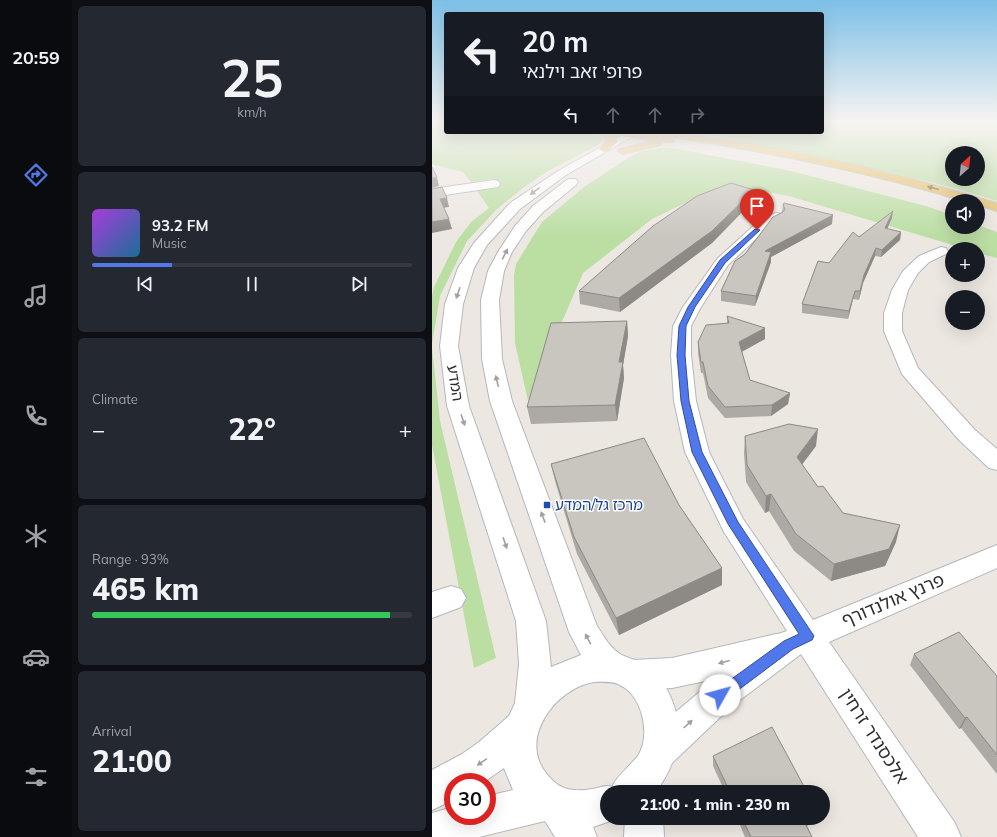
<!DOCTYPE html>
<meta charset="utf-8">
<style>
body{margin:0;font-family:Mulish,"Noto Sans Hebrew",sans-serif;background:#242831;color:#f1f3f6;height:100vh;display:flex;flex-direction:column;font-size:15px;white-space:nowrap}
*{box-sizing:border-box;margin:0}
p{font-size:13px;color:#9ea1a6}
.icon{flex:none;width:22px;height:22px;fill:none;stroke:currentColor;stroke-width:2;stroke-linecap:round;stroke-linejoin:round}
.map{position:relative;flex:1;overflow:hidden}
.side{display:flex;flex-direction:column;gap:6px;padding:6px;background:#0d0f14;width:360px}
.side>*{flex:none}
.top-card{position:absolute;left:12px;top:12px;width:380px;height:122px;border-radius:4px;box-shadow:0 4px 16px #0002;background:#171b24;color:#f1f3f6;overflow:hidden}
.needle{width:26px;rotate:27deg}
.fabs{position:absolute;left:513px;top:146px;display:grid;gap:8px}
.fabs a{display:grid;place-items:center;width:40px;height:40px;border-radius:50%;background:#171b24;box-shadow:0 4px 16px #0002;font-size:20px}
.speed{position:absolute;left:12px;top:773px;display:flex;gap:8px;font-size:20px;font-weight:700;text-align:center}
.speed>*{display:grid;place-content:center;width:52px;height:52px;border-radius:50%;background:#171b24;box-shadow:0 4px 16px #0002;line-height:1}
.speed .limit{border:6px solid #d22;background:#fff;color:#111}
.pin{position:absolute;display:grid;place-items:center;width:34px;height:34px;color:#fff;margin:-41px -17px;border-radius:50% 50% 50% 0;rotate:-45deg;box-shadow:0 0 4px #0007}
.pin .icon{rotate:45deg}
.me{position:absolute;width:44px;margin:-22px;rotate:52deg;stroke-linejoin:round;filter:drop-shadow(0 0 3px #0008)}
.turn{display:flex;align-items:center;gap:14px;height:84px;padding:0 12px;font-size:18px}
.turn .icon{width:52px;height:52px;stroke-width:2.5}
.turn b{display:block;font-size:28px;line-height:34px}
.lanes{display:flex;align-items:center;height:38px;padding:0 12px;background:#0003;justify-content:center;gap:20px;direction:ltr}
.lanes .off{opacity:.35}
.big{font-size:30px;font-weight:800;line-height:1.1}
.side .tile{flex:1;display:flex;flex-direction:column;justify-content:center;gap:6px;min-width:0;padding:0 14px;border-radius:6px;background:#242831}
.side .dial{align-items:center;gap:0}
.dial b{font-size:52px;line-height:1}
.song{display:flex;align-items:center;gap:12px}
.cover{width:48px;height:48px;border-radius:6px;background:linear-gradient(135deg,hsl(280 70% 55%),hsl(200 70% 35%))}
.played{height:4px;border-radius:2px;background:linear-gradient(90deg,#5178ea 25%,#363941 25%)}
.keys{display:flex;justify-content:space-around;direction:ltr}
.heat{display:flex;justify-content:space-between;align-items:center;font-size:22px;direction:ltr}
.charge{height:6px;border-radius:3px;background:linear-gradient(90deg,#34c759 93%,#363941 0)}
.trip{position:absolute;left:168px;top:785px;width:230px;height:40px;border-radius:20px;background:#171b24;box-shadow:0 4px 16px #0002;font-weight:800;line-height:40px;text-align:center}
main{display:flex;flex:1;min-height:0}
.tabs{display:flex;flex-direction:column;width:72px;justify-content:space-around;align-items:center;background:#090b0e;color:#9ea1a6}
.tabs .icon{width:28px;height:28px}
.tabs .current{color:#5178ea}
.tabs b{font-size:18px;color:#f1f3f6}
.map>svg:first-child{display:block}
</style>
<main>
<nav class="tabs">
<b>20:59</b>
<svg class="icon current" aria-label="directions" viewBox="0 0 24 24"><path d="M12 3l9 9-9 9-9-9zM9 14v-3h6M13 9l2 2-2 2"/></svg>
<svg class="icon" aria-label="music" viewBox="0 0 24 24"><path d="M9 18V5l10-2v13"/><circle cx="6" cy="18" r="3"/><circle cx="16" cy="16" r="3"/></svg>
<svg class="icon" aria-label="phone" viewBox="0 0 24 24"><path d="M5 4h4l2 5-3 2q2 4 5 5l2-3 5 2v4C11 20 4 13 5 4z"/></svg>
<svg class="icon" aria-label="climate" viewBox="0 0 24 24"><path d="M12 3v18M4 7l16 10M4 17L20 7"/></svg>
<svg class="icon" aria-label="car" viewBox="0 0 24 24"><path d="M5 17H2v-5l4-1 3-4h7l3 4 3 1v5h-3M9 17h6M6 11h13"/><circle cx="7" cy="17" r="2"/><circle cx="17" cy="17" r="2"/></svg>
<svg class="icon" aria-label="filters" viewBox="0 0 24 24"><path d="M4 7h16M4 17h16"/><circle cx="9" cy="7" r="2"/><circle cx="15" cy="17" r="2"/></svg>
</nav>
<section class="side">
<div class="tile dial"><b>25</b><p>km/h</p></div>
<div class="tile">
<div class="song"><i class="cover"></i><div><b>93.2 FM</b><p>Music</p></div></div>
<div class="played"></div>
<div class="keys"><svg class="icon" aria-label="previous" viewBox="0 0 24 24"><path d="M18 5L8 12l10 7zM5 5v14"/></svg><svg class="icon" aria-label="pause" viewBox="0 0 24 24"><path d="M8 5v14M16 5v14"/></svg><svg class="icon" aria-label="next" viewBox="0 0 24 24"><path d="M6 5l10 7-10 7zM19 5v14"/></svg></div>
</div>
<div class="tile"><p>Climate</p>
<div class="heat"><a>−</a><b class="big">22°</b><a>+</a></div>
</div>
<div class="tile"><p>Range · 93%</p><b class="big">465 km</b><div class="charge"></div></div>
<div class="tile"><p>Arrival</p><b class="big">21:00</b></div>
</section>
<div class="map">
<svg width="565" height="837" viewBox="0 0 565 837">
<rect width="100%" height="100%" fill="#ede7e1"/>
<path fill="#bbdea3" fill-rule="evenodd" d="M0 121H14V132H155L169 136 171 138 170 141 164 146 116 171 95 185 66 208 35 241 8 296 0 344V296L2 287 24 242 39 222 57 208 45 191 68 187 61 179 39 182 31 172 0 164Z
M390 121H565V201L526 189 456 172 265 132H326L338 134 340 132H390ZM520 153H546V179H520Z
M228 148 246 149 359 171 494 206 520 215V227H546V225L565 232V258L546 253V249H534L357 196 319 189 272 194 220 219 151 273 96 401 83 343 82 275 84 264 110 222 152 187 196 158 207 152Z
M0 347 8 421 64 658 42 668 0 445Z"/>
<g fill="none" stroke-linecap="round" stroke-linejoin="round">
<g stroke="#b4b7bf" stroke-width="2">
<path id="street" d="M62 180 66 181 68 184 66 187 0 197V189Z
M344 213 349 214 351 217 349 220 338 226 296 265 269 307 259 326V355L264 401 277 452 311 519 381 620 565 545V568L397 642 523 823 529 837H486L369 654 300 706 240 763 227 768 214 763 209 750 214 737 283 679 240 688 201 690 189 686 185 675 189 664 201 660 240 658 344 634H346L355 631 292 532 253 452 242 401 239 355 241 326 251 307 285 259 328 220Z
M509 247 514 248 516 251 514 254 497 262 486 273 476 290 470 313V331L486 368 543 430 565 449V470L557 468 527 440 470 374 452 331V313L460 290 471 271 487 256Z
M19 586 29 589 34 598 29 607 0 618V592Z"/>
</g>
<g stroke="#b4b7bf" stroke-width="2">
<path id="secondary" d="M196 132H208L134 175 88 209 55 245 42 268 31 304 26 346 37 406 114 621 119 667 149 655 137 632 58 401 50 359 49 300 56 271 66 252 83 226 101 206 136 179H144L146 182 144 185 111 212 94 231 80 252 72 271 67 300 70 359 80 401 165 626C172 636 177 647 188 654 197 659 207 660 216 666 226 674 234 686 239 698 254 733 245 762 224 792H175V818H187L161 827 165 837H123L113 821 47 837H0V813L21 807V816H55V796L81 790 72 768 52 782H21V800L0 810V770L30 754 47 742 77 716 83 703 87 664 84 621 15 406 8 346 13 304 26 268 42 243 78 203 126 171ZM162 682C170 682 179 681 186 684 210 694 219 733 207 754 199 766 186 774 180 787 173 784 168 788 160 789 151 791 138 791 130 787 123 784 118 778 114 773 86 738 124 688 162 682Z
M193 818H231L232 837H192Z"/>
</g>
<g stroke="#c4c4c4" stroke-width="2">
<path id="primary" d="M166 132H202L223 135 218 132C258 132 296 140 335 147 413 161 489 180 565 203V211L546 205V201H531C436 172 337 152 239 137L242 140 241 142H230L229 145 191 154 186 151 187 149 221 141 183 135 185 138V142L176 151 172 152 167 149 175 141V139Z"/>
</g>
<use href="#street" fill="#fff" fill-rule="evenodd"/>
<use href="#secondary" fill="#fff" fill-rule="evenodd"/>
<use href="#primary" fill="#e5c16e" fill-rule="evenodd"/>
</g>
<path fill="#ada9a4" d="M322 190 321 201 280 243 188 312 148 304 147 291Z
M351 205 400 224 339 257V262L323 306 289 301V291L313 254 350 212Z
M460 218 455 229 469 232 468 240 449 257 443 256 431 283 427 300 421 299 416 319 370 313V304L397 263 427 237Z
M295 316 333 339 310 352 318 380 358 393 356 404 339 416 293 418 276 398 271 373H269L266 353V342L295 323Z
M195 321 196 336 191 365 192 378 185 421 99 424 95 407Z
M313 436 384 446 370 464 386 487 411 513 464 542 453 566 399 581 362 551 337 511 333 513 314 482 312 453Z
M119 464 247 505 290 568V585L187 635 145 554 123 481Z
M482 654 565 676V774L529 728 527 729 478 665Z
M281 756 375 792H293L281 766Z
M305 818H384L383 821 375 826 380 837H313Z"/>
<path fill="#8d8a86" d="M5 177 7 186 0 188V178Z
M322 190 321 201 280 243 188 312 187 298Z
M15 198 17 207 10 208 8 199Z
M461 211 460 218 452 236 453 228Z
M401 215 400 224 339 257V262L323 306 324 296 333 251Z
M17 219 20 229 0 233V222Z
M469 232 468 240 449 257 450 250Z
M444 248 443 256 431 283 427 300 428 291 432 275Z
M423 291 416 319 417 311Z
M195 321 196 336 191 365 192 378 185 421 183 405 187 362Z
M333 328V339L307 353V342Z
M358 393 356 404 339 416 340 405Z
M386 429 384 446 363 474 365 457Z
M339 494 337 511 333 513 334 496Z
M468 525 464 542 453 566 399 581 402 564Z
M290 568V585L187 635 184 618Z
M535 717 529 728 527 729 533 718Z
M373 818H384L383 821 369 829 371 819Z"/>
<path fill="#c9c5bf" stroke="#8d8a86" d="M0 167 5 177 0 178Z
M299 183 322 190 280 231 187 298 147 291 221 226 265 196Z
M10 187 15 198 8 199 17 219 0 222V189Z
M352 203 401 215 333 251 339 252 324 296 289 291 303 261 313 254 341 217 351 212 353 209 351 205Z
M461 211 453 228 469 232 450 250 444 248 432 275 428 291H423L417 311 370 304 386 261 397 263 421 232 427 237Z
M295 316 333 328 307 342 318 380 358 393 340 405 293 407 276 386 271 362H269L266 342 274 325 297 323Z
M195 321 187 362H191L183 405 95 407 119 323Z
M357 424 386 429 365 457 386 487 391 486 411 513 468 525 457 549 402 564 364 534 339 494 334 496 315 465 313 436Z
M212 438 247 505 290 568 184 618 142 537 119 464Z
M527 632 565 676V755L535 717 533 718 482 654Z
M340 727 375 792H298L281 756Z
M310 818H373L371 819 380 837H319Z"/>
<defs><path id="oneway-solid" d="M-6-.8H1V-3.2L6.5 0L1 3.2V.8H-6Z"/></defs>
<use fill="#80704a" href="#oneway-solid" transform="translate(501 188) rotate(-165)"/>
<g fill="#a0a0a0">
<use href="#oneway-solid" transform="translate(103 191) rotate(143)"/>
<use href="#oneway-solid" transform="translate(73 254) rotate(-63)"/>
<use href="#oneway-solid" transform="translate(26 293) rotate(109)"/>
<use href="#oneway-solid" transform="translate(65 381) rotate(-103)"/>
<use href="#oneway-solid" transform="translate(31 420) rotate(71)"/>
<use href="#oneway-solid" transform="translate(111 517) rotate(-110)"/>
<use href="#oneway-solid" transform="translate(73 543) rotate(71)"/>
<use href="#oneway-solid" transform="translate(156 639) rotate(-118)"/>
<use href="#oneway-solid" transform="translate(292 662) rotate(165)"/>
<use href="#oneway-solid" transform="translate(256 724) rotate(-42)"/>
<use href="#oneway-solid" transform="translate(50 762) rotate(146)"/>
</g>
<linearGradient id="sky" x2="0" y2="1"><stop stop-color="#7dc0e7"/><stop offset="0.51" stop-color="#f7f4f2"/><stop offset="1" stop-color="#f7f4f2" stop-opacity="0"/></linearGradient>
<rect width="565" height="238" fill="url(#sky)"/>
<path fill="#5178ea" stroke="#354e98" d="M323 229 328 230 293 263 263 307 254 326 253 355 257 401 270 452 306 522 382 636 380 640 361 649 293 700 288 702 283 700 281 695 283 691 352 641 367 634 296 524 260 452 249 401 245 355 247 326 256 307 288 260Z"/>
<rect fill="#1a4fb4" stroke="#fff" stroke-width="1.5" x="111" y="501" width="8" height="8" rx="2"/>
<g text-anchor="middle" stroke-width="3" stroke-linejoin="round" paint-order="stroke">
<g font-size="15" fill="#2d2d2d" stroke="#fff">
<text transform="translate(23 383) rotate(81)" y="5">המדע</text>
</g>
<g font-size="15" fill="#164399" stroke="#fff" text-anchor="start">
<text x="123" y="510">מרכז גל/המדע</text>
</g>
<g font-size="18" fill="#2d2d2d" stroke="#fff">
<text transform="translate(461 600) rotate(-23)" y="6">פרנץ אולנדורף</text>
<text transform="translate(442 736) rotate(57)" y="6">אלכסנדר זרחין</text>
</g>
</g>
</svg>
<div class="fabs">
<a><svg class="needle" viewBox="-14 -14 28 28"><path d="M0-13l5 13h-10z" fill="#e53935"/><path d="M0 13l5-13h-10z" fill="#9ea1a6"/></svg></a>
<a><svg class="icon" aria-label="sound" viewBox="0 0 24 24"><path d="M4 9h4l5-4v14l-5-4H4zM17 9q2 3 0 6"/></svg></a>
<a>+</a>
<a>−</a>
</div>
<div class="speed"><div class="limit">30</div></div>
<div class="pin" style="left:325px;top:230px;background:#d93025"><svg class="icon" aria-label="arrive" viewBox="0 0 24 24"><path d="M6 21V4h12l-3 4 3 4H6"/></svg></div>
<svg class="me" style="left:288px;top:695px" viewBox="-20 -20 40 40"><circle r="19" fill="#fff"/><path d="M0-13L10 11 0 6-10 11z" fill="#5178ea"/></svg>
<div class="trip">21:00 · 1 min · 230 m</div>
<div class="top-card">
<div class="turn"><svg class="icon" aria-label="left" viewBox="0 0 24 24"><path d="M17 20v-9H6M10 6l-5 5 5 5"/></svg><div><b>20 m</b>פרופ' זאב וילנאי</div></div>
<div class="lanes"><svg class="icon" aria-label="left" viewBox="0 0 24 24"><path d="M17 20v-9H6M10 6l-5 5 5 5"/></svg><svg class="icon off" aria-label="ahead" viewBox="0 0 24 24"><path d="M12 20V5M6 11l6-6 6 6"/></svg><svg class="icon off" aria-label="ahead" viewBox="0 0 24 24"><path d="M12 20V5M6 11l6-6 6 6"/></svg><svg class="icon off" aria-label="right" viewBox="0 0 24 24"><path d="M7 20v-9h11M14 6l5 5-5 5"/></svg></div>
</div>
</div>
</main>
